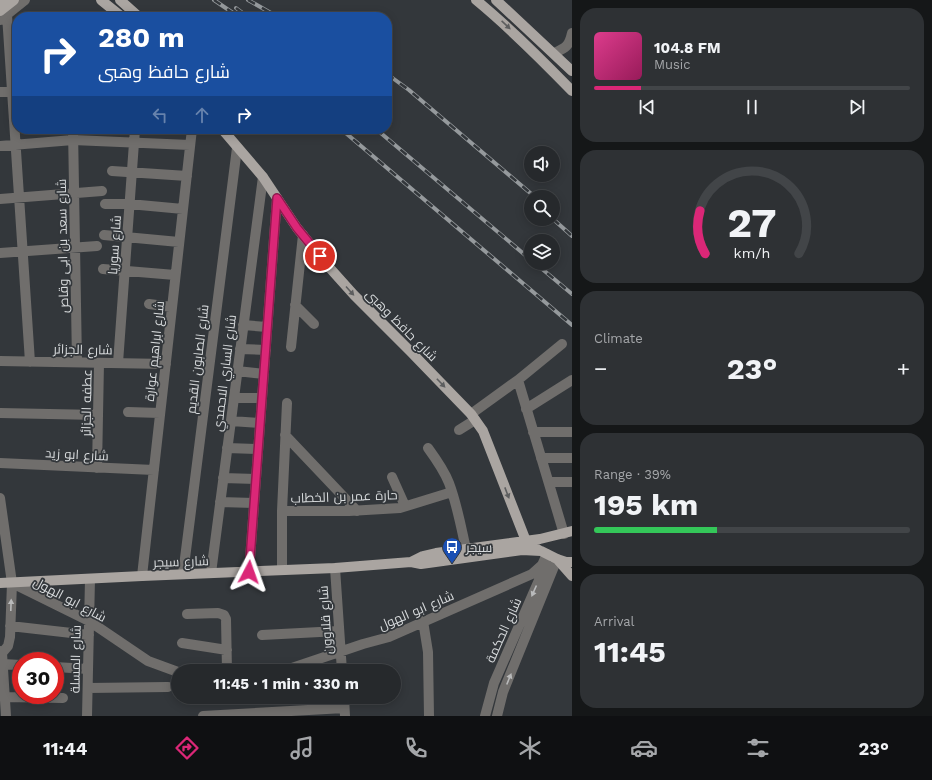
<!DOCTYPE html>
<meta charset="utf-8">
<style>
body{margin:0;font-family:"Work Sans",Cairo,sans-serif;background:#2e3134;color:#f1f3f6;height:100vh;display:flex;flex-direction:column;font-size:15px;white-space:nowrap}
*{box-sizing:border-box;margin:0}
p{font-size:13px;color:#a4a6a9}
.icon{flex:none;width:22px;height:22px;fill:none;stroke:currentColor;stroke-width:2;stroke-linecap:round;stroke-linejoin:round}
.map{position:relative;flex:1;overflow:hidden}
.sheet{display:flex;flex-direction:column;gap:8px;padding:8px;background:#151718;width:360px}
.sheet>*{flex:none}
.top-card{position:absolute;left:12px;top:12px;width:380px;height:122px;border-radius:16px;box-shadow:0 2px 10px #0003,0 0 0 1px #424548;background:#1a4fa0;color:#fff;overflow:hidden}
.tools{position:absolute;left:524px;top:146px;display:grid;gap:8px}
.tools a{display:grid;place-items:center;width:36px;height:36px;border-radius:50%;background:#26292c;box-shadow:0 2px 10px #0003,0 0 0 1px #424548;font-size:20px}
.speed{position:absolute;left:12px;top:652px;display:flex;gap:8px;font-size:20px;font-weight:700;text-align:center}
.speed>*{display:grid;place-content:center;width:52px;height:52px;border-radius:50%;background:#26292c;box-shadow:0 2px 10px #0003,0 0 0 1px #424548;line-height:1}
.speed .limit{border:6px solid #d22;background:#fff;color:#111}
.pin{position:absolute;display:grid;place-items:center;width:34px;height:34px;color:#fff;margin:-17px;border:2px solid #fff;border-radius:50%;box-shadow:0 1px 4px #0007}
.me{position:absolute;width:44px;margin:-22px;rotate:4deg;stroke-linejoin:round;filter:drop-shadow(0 0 3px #0008)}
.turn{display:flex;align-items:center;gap:14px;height:84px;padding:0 20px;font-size:18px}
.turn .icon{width:52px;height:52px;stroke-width:2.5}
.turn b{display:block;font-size:28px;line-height:34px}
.lanes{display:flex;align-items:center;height:38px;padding:0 20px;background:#0003;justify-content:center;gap:20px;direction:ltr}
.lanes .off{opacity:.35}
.big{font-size:30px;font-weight:700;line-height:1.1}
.sheet .card{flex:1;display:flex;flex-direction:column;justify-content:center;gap:6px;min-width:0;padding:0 14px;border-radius:16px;background:#2e3134}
.sheet .dial{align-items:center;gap:0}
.dial svg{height:104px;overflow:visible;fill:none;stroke:#424548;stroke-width:7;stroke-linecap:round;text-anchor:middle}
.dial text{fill:#f1f3f6;stroke:none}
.song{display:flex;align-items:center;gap:12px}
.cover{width:48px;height:48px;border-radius:6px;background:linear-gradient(135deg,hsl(330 70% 55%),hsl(330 70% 35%))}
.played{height:4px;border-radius:2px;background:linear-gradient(90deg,#db2777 15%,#424548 15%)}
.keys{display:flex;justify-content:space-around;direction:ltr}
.heat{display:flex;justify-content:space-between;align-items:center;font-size:22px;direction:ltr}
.charge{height:6px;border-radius:3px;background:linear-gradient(90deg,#34c759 39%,#424548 0)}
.trip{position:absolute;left:171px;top:664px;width:230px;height:40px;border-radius:20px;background:#26292c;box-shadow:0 2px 10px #0003,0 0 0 1px #424548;font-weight:700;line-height:40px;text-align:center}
.tab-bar{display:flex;height:64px;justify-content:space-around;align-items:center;background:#0f1012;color:#a4a6a9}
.tab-bar .icon{width:28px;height:28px}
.tab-bar .on{color:#db2777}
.tab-bar b{font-size:18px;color:#f1f3f6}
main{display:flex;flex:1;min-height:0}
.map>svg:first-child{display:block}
</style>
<main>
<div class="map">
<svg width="572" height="716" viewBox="0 0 572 716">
<rect width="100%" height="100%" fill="#33373b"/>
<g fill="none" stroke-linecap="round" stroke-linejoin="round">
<path stroke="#706e6c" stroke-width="10" d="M7 15 30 362
M0 20 25 0
M554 53C566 48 569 46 572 33
M0 92 17 90
M73 129 77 362
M0 146 73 140 190 145
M112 171 187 176
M0 199 102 191
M105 204H129L183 209
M104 235 179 242
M0 253 97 246
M103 269 175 275
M149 304 172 307
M295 305 314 324
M243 325 267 327
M291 347 303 235
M240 349 266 350
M0 361 166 364
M118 363 135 129
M237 371 264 374
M518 380 564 534
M234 398H262
M526 409 572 380
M128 412 160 413
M0 413 98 415
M471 414 518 380 562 344
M231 421 260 423
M459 430 475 420
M533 432H572
M285 435 357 511
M227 448 258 449
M428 448C436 459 444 470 449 483 457 504 461 527 466 549
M541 458H572
M0 463 154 470
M97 468 99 363
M392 477 405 506
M223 478 256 479
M549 482H572
M0 498 12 583 10 637 8 646 2 653
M220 502 254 503
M282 511H349L400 508 452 492
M335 568 342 671
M282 570V511L287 403
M249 572 277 198
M211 573 263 177
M183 574 237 148
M142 576 192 129
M12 583 89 621 148 661 178 672
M187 614 218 613 224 615 226 619 227 671
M423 621 428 652 429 716
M10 626 89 635
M262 635 339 631
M182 643 227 650
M0 651 2 653 6 716
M3 664 21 665
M55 667 88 669
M283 671 363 644 389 637 532 574 542 565 547 554
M88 688 168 687
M5 697 63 698
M344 697 345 716
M87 716 90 579
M203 716 344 708
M485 716 494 683 546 564
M497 716 503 692 557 559"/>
<path stroke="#aaa5a1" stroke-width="10" d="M101 0 122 17
M120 0 139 17
M476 0C510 28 541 59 572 91
M496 0 572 71
M0 1 1 0
M0 11 14 0
M222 129 263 177 297 228 328 266 354 295 410 351 471 414 483 431 526 541 530 545 539 550
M557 559 572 576
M411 562 423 556 436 553 540 539 572 531
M0 583 142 576 335 568 411 562 421 564 522 550 541 551 557 559 566 562H572"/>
<g stroke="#95999c" stroke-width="4">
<path id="rail" d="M214 0 239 17
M248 0 278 17
M236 8 248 17
M387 74 409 90 535 197
M341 129 572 325
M376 129 531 260
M553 219 572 236
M535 263 572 294"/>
</g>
<use href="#rail" stroke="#33373b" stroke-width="2.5" stroke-dasharray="8" stroke-linecap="butt"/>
</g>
<defs><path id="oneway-solid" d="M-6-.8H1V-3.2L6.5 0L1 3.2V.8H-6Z"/></defs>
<g fill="#5d5e5f">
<use href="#oneway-solid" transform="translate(506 25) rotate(43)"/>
<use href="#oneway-solid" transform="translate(350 291) rotate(48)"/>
<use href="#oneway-solid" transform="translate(441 383) rotate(46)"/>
<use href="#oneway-solid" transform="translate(507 493) rotate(69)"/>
</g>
<g fill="#b9babb">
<use href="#oneway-solid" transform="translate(534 591) rotate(114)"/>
<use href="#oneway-solid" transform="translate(11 605) rotate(-88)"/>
<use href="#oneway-solid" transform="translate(509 679) rotate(-68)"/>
</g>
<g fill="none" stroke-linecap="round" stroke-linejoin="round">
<g stroke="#8e194d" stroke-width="10">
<path id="route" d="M249 572 277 198 297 228 320 256"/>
</g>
<use href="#route" stroke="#db2777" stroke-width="7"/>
</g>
<defs>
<g id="bus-pin" transform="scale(1)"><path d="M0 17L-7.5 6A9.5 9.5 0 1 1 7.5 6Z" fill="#1a4fb4" stroke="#33373b"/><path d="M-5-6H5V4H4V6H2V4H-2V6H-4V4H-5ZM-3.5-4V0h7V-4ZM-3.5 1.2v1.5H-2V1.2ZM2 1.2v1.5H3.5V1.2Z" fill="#fff"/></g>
</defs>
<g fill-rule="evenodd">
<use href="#bus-pin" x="452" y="547"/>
</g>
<g text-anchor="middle" stroke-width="3.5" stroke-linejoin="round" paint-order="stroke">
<g font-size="13" fill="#d8dbdd" stroke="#33373b">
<text transform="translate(114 245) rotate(-86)" y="5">شارع سوريا</text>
<text transform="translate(62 246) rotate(-91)" y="5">شارع سعد بن ابى وقاص</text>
<text transform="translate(402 325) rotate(45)" y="5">شارع حافظ وهبى</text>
<text transform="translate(83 349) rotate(1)" y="5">شارع الجزائر</text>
<text transform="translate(154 351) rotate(-84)" y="5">شارع ابراهيم عوارة</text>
<text transform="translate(197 359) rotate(-83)" y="5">شارع الصابون القديم</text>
<text transform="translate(224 373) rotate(-83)" y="5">شارع الساري الاحمدي</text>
<text transform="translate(86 403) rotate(-89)" y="5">عطفه الجزائر</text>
<text transform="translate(77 454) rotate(3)" y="5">شارع ابو زيد</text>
<text transform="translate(344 496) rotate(-2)" y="5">حارة عمر بن الخطاب</text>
<text transform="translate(181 561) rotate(-2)" y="5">شارع سيجر</text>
<text transform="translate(70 599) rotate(28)" y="5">شارع ابو الهول</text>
<text transform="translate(416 610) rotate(-23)" y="5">شارع ابو الهول</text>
<text transform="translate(325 620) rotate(-94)" y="5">شارع قلاوون</text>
<text transform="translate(503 630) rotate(-66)" y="5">شارع الحكمة</text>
<text transform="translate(75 659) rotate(-89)" y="5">شارع المسلة</text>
</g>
<g font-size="13" fill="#d8dbdd" stroke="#33373b" text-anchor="start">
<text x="466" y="552">سيجر</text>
</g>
</g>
</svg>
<div class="tools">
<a><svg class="icon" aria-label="sound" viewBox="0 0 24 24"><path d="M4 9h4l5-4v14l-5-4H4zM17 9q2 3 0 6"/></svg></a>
<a><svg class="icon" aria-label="search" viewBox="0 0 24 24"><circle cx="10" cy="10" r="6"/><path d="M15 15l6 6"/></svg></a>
<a><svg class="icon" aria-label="layers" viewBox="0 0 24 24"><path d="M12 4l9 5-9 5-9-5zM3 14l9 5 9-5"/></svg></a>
</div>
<div class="speed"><div class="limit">30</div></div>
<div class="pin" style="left:320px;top:256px;background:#d93025"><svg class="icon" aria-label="arrive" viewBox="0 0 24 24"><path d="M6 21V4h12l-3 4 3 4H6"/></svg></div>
<svg class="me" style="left:249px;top:572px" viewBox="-20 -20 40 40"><path d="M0-17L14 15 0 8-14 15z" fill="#db2777" stroke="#fff" stroke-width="4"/></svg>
<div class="trip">11:45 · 1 min · 330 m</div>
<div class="top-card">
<div class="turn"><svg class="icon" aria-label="right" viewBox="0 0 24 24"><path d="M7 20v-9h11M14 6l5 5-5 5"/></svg><div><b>280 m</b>شارع حافظ وهبى</div></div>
<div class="lanes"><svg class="icon off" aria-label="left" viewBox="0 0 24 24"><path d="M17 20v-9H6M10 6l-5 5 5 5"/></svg><svg class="icon off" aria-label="ahead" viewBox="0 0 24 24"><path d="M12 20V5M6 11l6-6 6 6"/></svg><svg class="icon" aria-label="right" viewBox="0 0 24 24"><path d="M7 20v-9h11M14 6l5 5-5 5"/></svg></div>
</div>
</div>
<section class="sheet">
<div class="card">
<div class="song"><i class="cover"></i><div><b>104.8 FM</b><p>Music</p></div></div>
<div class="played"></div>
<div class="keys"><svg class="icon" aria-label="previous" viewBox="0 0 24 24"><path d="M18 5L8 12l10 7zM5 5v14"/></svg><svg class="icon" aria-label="pause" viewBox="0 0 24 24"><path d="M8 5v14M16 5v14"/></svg><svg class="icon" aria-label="next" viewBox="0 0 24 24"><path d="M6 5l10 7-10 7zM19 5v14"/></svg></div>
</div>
<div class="card dial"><svg viewBox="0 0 100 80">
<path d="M14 69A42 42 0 1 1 86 69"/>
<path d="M14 69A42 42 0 0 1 10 36" stroke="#db2777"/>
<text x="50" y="56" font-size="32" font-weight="700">27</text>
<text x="50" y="72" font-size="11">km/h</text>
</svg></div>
<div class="card"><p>Climate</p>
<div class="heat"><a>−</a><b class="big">23°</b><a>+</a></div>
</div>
<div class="card"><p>Range · 39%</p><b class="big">195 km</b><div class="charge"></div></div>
<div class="card"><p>Arrival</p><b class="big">11:45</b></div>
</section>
</main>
<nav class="tab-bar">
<b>11:44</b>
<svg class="icon on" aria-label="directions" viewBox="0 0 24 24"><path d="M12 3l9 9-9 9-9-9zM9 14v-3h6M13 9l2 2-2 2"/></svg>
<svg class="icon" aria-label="music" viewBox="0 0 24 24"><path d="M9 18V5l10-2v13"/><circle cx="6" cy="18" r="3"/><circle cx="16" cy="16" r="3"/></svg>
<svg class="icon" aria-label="phone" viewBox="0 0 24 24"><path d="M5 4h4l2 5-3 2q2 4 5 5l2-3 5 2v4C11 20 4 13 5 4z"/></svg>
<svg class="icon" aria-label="climate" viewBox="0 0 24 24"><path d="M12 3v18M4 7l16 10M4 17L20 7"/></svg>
<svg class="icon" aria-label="car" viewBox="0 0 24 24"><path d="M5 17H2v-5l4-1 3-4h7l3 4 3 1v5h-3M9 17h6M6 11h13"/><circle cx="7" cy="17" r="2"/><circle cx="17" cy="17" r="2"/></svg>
<svg class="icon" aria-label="filters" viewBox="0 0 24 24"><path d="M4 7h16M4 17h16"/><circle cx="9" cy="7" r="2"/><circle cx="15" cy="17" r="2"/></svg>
<b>23°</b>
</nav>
